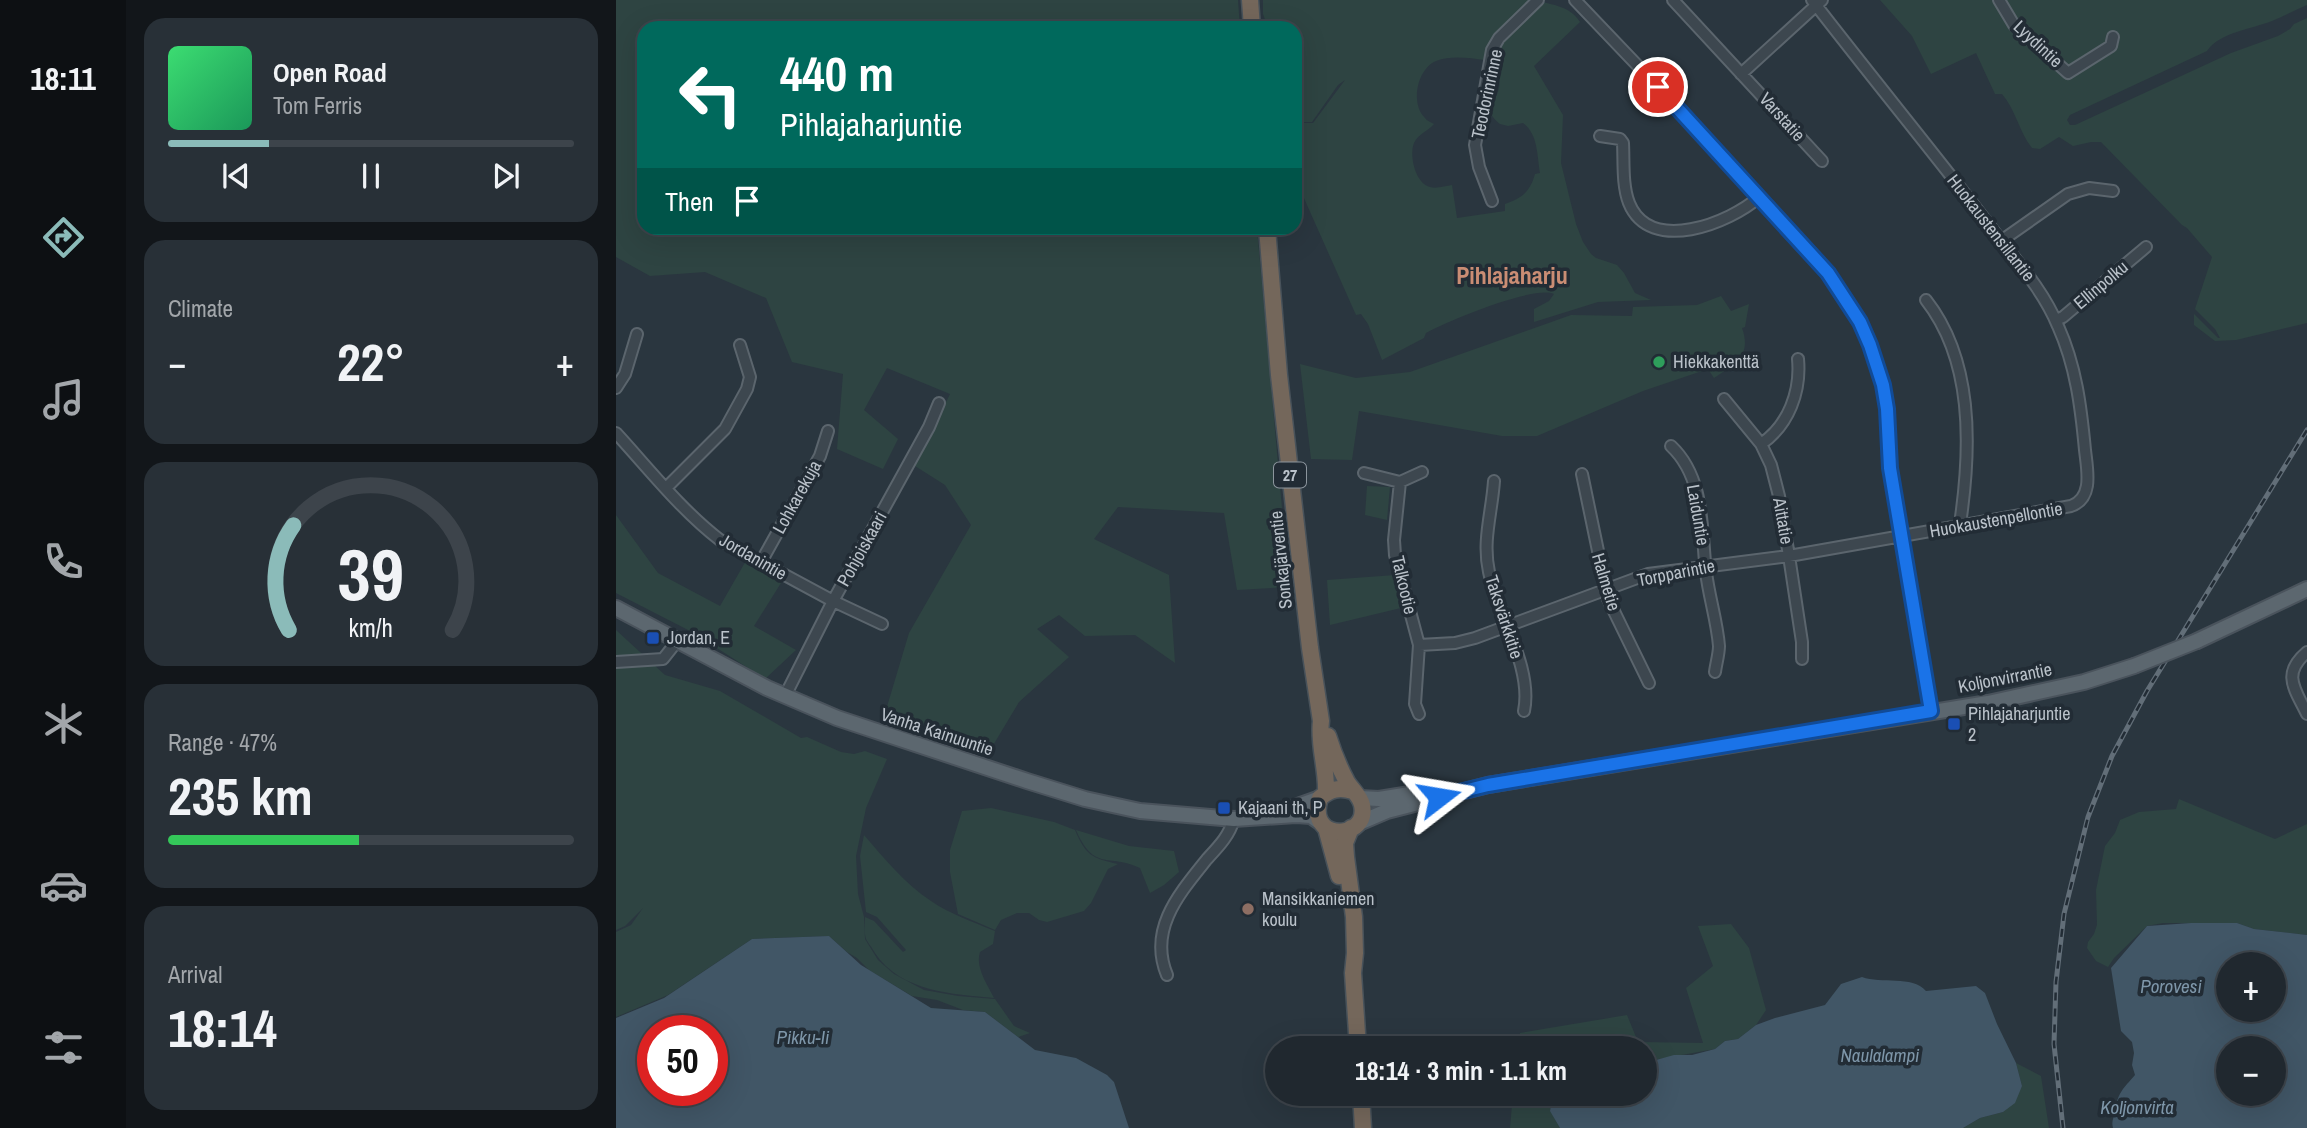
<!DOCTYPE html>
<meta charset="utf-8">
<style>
body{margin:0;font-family:"Archivo Narrow",sans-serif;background:#283037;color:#f1f3f6;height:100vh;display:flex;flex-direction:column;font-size:26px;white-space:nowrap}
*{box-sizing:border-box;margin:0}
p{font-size:23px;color:#a2a6aa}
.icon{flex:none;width:38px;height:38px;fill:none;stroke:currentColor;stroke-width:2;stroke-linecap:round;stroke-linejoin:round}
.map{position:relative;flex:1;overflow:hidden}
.sheet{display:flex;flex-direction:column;gap:18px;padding:18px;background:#12161a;width:490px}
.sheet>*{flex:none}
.hud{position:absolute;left:21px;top:21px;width:665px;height:214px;border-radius:21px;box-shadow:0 7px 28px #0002,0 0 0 2px #3d444b;background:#00695c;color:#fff;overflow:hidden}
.buttons{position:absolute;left:1600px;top:952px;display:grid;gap:14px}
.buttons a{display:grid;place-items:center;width:70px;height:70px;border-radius:50%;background:#20282f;box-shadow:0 7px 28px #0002,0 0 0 2px #3d444b;font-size:35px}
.speed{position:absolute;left:21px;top:1015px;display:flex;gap:14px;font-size:35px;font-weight:700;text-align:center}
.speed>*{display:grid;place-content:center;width:91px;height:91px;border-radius:50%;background:#20282f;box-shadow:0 7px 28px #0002,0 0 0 2px #3d444b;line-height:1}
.speed .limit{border:10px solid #d22;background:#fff;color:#111}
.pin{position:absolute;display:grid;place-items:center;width:60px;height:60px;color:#fff;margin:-30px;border:4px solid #fff;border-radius:50%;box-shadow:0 2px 7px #0007}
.me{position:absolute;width:77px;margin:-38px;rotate:76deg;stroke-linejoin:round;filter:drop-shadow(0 0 5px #0008)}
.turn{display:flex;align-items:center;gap:24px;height:147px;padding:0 28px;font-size:32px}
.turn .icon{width:91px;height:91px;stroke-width:2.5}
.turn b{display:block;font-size:49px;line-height:60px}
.then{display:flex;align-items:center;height:66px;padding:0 28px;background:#0003;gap:14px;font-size:26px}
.big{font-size:52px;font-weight:800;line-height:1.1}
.sheet .tile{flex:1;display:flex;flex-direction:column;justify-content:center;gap:10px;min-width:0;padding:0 24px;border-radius:21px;background:#283037}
.sheet .dial{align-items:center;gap:0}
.dial svg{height:182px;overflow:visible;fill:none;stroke:#3d444b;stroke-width:7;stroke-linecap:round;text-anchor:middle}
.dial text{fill:#f1f3f6;stroke:none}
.song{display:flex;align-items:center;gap:21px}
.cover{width:84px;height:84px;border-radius:10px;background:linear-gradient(135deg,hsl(140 70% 55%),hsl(150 70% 35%))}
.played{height:7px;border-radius:4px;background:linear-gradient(90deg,#8bbbb9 25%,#3d444b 25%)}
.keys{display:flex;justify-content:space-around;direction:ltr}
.heat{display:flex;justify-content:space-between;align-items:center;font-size:38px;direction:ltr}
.charge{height:10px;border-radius:5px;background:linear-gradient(90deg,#34c759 47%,#3d444b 0)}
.trip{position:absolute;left:649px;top:1036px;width:392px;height:70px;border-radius:35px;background:#20282f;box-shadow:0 7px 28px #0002,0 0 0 2px #3d444b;font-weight:800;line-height:70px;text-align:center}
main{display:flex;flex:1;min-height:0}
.tabs{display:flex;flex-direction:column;width:126px;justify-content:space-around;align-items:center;background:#0d1013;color:#a2a6aa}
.tabs .icon{width:49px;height:49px}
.tabs .on{color:#8bbbb9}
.tabs b{font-size:32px;color:#f1f3f6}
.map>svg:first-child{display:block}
</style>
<main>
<nav class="tabs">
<b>18:11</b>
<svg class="icon on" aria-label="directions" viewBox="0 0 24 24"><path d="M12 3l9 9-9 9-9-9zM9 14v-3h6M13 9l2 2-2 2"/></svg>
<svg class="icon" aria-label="music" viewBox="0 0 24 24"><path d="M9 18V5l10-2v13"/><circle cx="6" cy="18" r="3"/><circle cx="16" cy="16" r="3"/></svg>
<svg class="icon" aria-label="phone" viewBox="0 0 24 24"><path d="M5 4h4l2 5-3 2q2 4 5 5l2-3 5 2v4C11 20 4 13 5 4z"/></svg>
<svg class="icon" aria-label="climate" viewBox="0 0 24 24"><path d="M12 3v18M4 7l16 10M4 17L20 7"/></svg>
<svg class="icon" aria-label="car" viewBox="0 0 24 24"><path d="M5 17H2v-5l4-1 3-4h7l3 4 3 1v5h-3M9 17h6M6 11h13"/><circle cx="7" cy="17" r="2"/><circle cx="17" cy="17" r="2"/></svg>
<svg class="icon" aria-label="filters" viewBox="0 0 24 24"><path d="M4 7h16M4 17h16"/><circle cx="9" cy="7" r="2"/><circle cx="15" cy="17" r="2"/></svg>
</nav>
<section class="sheet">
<div class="tile">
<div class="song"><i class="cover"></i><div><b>Open Road</b><p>Tom Ferris</p></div></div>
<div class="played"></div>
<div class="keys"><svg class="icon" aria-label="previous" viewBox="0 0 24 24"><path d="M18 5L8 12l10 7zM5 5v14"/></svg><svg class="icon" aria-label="pause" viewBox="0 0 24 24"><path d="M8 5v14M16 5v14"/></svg><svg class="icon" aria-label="next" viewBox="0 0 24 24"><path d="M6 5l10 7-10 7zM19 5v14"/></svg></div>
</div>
<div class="tile"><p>Climate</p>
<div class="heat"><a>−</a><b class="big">22°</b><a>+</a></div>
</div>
<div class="tile dial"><svg viewBox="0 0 100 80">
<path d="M14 69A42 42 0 1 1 86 69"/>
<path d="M14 69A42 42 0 0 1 16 23" stroke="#8bbbb9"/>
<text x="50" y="56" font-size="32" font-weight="700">39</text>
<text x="50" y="72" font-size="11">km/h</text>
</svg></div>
<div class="tile"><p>Range · 47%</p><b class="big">235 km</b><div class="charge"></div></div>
<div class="tile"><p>Arrival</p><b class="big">18:14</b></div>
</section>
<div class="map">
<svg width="1691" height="1128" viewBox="0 0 1691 1128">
<rect width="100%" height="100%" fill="#2a363f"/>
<path fill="#2e4442" d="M0 0H622L624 28H28V228H641L673 587 621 590 608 513 502 507 478 539 553 575 559 663 519 635 469 636 443 615 421 629 453 657 403 702 373 752 321 740 270 710 293 633 355 525 329 485 299 466 334 394 271 368 248 410 282 439 267 469 221 449 227 374 176 362 150 298 89 272 34 276 0 257Z
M647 0H914L879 34 869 60C854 58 835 55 820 61 801 69 794 104 809 118 811 121 815 122 818 124 812 131 802 134 798 143 793 155 799 183 814 187 820 189 830 186 836 185L841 218 889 211V204C906 198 914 192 919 174L924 173C921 155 922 134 907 123L892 126 884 124C865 109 880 104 883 88 885 80 882 73 878 65L882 49 887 41 927 2C942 6 955 8 964 22L918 66 947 115 945 163 960 224 967 242 975 254 980 258 1001 265 1008 273 1019 293 1035 300 982 302 918 322V309L933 301 938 294C918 285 831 321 810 333L808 338 766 360 752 324 745 314 740 315 679 178V123H697L729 80 722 85 696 122H679V28H652L647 14Z
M1264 0H1691V5C1679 10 1668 16 1656 21 1636 29 1604 32 1591 51L1454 115 1451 120 1454 125H1459L1615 53 1662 36 1674 29 1678 24 1691 18V323L1620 340 1599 341 1578 325V314L1602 338H1604L1599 329 1579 309 1596 257 1571 228 1566 225 1485 142H1475L1457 146 1443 137 1424 149 1416 148C1403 132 1400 110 1386 94H1379L1360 53 1315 74 1296 36Z
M1105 296 1115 311 1133 304 1129 327 1126 328C1136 356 1119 364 1098 378L1092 369 1027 391 921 436H886L743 411 736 460 695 459 684 364 740 378 794 372 955 315 1016 316 1017 307 1081 305Z
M751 486 774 487 771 520 749 515Z
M0 515 42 573 104 606 131 559 165 583 138 626 180 650 149 679 76 632 0 593Z
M779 575 785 608 714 625 711 580Z
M0 630 49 675 104 691 185 738 191 737 225 752 238 754 249 751 271 759 250 808 240 856 242 894 248 917 249 939 262 960 278 974 308 990 342 996 379 999 398 1026 414 1033 402 1037 369 1012 347 1010 321 1000 296 996 253 970 241 958 231 952 213 936 136 939 52 995 0 1017V932L15 925 27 908 9 926 0 930Z
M1563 799 1659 839 1691 824V935L1638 929 1621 923H1547L1531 926 1498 958 1492 967 1480 961 1471 948 1472 942 1478 934 1481 925 1480 890 1489 846 1499 833 1504 820 1523 812 1560 809Z
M375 808 438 822 459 830C470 855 475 858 502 864L492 869 475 903 468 911 431 922 423 920 413 913H401L385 920 379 930 342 914 334 872V850L346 811Z
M460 830 513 846 558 851 563 872 548 885 534 893 524 868C492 853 478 872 460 830Z
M248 835C268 858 289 884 315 901 334 914 357 922 379 931L377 944 364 952C359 967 371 984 378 998 337 994 285 992 259 953 257 949 252 943 250 939 248 933 249 923 249 917L258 921 287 952 290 950 261 917 250 912 244 856Z
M1115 924 1133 948 1150 1010 1140 1025 1122 1039 1109 1041 1099 1049 1038 1060 1029 1063V1048H902L904 1033 1011 1015 1022 1042 1087 1043 1070 988 1097 966 1082 926Z
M1400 1063 1425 1076 1433 1128H1347L1364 1118 1387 1112 1406 1086Z
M897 1094H946L936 1099 934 1110 944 1128H894Z"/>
<path fill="#415666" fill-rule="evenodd" d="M1575 923H1621L1638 929 1691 935V1128H1497C1495 1121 1498 1118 1499 1111 1502 1092 1507 1089 1519 1075L1516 1065 1518 1053 1516 1042 1505 1031 1495 968 1531 926ZM1612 964H1657V1010H1612ZM1612 1048H1657V1094H1612Z
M213 936 245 965 315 1008 369 1012 419 1050 460 1058 491 1075 498 1082 513 1128H0V1018L48 998 136 939ZM37 1031H96V1090H37Z
M1246 977C1265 984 1296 975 1310 991L1360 986 1369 993 1381 1024 1400 1063 1406 1086 1399 1103 1387 1112 1364 1118 1347 1128H944L934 1111 936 1099 946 1094H1029V1063L1058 1055H1076L1099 1049 1109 1041 1122 1039 1140 1025 1159 1018 1209 1005 1225 984Z"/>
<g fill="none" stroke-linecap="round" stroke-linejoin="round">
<g stroke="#5b656d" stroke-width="14">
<path id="minor" d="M959 0 1042 87 1212 273 1245 322 1254 345 1267 385 1271 409 1274 468 1315 711
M1057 0 1206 161
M1383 0 1398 25 1452 73 1495 46 1497 37
M1125 74 1206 0
M984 136 1004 139 1007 143C1008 162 1006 185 1013 203 1034 255 1114 223 1143 197
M876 201 863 167 859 145 876 50 883 38 922 0
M1385 241 1452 194 1473 188 1497 191
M1310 300C1357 360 1355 445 1345 517L1346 525
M1440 320 1447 317 1530 247
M0 388 9 374 21 334
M1108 399 1145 444 1155 465 1163 496 1173 556 1186 642V659
M0 433C33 469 65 510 104 540L217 601 266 624
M1145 444C1173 425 1185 391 1182 359
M1055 446C1089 478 1085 529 1090 572 1093 597 1101 621 1103 646 1103 654 1100 664 1099 672
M748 473 784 482 806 472
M966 474 992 599 1033 683
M878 481C876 512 866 541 873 572 882 615 917 668 908 711
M784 482 778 540 779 555 803 645 799 704 803 714
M50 488 109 429 131 389 134 377 124 345
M145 562 204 456 212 431
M803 645 839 643 859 638 1032 574 1173 556 1455 506C1478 498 1471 469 1469 450 1465 407 1460 366 1442 326 1426 287 1395 255 1370 221 1313 147 1253 74 1196 0
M1691 652C1665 674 1679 689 1691 714
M0 662 47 659 62 640
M169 696 217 601 313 427 323 403
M551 975C532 929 563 894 591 859 603 846 613 836 618 819"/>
</g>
<g stroke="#4a535c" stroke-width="18">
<path id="major" d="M0 608 151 688 221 718 411 781 469 799 524 811 618 819 680 815 695 816 702 821
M1581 641 1691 589
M744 798 763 799 825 789
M665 812 704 798
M743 823 771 811 872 785 1372 703 1468 682 1518 666"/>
</g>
<g stroke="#48525a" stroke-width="19">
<path id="highway" d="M634 0 636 28
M651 228 663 375 694 648 705 721C702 745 711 768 710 792
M712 736C717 752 723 767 731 782 736 790 744 796 746 805 747 810 747 816 744 821 731 841 692 833 704 798 714 789 723 787 737 791
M710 828 723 876
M735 828 729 843 730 857 738 917 739 953 737 973 742 1048
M745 1094 747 1128"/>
</g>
<use href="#minor" stroke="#3d474f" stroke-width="10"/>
<use href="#major" stroke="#5c676f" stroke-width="14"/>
<use href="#highway" stroke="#74675b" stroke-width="16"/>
<g stroke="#626e78" stroke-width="5">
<path id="rail" d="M1447 1128 1438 1044 1440 982 1448 914 1472 817 1496 756 1531 691 1691 430"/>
</g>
<use href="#rail" stroke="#222c35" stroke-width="2.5" stroke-dasharray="8" stroke-linecap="butt"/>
<g stroke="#4a535c" stroke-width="18" stroke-linecap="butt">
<path id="major-bridge" d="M1518 666 1581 641"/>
</g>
<use href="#major-bridge" stroke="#5c676f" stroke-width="14"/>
</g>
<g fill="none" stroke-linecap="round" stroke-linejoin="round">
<g stroke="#114b97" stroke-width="18">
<path id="route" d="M823 797 872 785 1315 711 1274 468 1271 409 1267 385 1254 345 1244 322 1212 273 1042 87"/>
</g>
<use href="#route" stroke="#1a73e8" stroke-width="12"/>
</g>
<circle fill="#2e9e5b" stroke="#222c35" stroke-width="2.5" cx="1043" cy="362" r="7"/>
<g fill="#1a4fb4" stroke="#222c35" stroke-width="2.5">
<rect x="30" y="631" width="14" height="14" rx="3.5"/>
<rect x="1331" y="717" width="14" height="14" rx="3.5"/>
<rect x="601" y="801" width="14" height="14" rx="3.5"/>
</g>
<circle fill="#8d6e63" stroke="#222c35" stroke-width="2.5" cx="632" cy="909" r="7"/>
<g text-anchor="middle" stroke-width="7" stroke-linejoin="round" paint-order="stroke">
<rect fill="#222c35" stroke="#8c959d" stroke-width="2" x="658" y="462.5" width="32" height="25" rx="5"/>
<g font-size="16" font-weight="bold" fill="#bac2ca">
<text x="674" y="481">27</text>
</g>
<g font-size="18" fill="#bac2ca" stroke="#222c35">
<text transform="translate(1422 44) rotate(43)" y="6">Lyydintie</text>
<text transform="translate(871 94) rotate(-78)" y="6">Teodorinrinne</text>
<text transform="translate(1166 117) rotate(48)" y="6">Varstatie</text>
<text transform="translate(1375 228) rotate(52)" y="6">Huokaustensillantie</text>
<text transform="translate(1485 285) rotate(-40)" y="6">Ellinpolku</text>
<text transform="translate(181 497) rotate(-61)" y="6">Lohkarekuja</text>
<text transform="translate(1082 515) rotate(80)" y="6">Laiduntie</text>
<text transform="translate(1380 520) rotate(-10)" y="6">Huokaustenpellontie</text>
<text transform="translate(1167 521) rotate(80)" y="6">Aittatie</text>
<text transform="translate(246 549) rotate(-61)" y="6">Pohjoiskaari</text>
<text transform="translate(137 557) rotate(30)" y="6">Jordanintie</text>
<text transform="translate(665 560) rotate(-96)" y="6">Sonkajärventie</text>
<text transform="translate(1060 573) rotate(-11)" y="6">Torpparintie</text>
<text transform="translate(990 582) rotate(73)" y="6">Halmetie</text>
<text transform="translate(788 585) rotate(77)" y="6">Talkootie</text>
<text transform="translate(888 617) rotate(72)" y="6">Taksvärkkitie</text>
<text transform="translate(1389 678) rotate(-11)" y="6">Koljonvirrantie</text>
<text transform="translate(321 732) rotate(18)" y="6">Vanha Kainuuntie</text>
</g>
<g font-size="18" fill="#bac2ca" stroke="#222c35" text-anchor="start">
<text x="1057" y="368">Hiekkakenttä</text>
<text x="51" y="644">Jordan, E</text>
<text x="1352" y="720">Pihlajaharjuntie<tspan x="1352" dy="21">2</tspan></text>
<text x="622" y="814">Kajaani th, P</text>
<text x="646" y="905">Mansikkaniemen<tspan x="646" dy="21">koulu</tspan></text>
</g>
<g font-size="19" font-style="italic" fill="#7e96a9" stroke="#222c35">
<text x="1555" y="993">Porovesi</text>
<text x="187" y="1044">Pikku-Ii</text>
<text x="1264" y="1062">Naulalampi</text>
<text x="1521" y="1114">Koljonvirta</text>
</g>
<g font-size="24" font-weight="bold" fill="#ca8d74" stroke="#222c35">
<text x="896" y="284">Pihlajaharju</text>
</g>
</g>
</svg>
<div class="buttons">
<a>+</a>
<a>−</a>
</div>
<div class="speed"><div class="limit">50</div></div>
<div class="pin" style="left:1042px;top:87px;background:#d93025"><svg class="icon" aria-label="arrive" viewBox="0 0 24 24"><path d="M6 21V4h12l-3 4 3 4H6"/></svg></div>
<svg class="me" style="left:823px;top:797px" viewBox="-20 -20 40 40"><path d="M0-17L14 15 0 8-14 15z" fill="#1a73e8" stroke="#fff" stroke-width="4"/></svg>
<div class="trip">18:14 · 3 min · 1.1 km</div>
<div class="hud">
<div class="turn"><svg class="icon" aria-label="left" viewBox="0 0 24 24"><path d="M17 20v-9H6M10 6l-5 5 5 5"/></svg><div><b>440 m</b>Pihlajaharjuntie</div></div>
<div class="then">Then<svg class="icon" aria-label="arrive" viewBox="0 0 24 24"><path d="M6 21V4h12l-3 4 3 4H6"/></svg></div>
</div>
</div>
</main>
